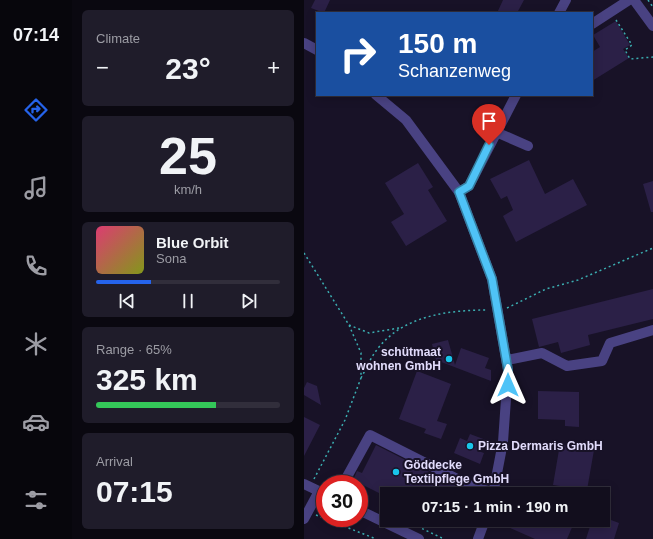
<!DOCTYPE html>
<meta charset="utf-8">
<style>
body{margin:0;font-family:Arial,sans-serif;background:#1f1c2a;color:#f1f3f6;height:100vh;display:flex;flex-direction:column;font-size:15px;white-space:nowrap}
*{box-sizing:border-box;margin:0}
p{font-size:13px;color:#9c9ca4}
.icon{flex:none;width:22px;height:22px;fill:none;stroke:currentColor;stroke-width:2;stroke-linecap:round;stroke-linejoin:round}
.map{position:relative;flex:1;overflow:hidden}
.side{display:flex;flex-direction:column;gap:10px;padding:10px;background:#0a0810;width:232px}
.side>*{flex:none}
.guide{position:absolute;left:12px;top:12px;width:277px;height:84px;border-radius:0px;box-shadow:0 2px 10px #0003,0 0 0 1px #312e3b;background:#1a4fa0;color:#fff;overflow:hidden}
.speed{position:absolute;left:12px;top:475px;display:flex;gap:8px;font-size:20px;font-weight:700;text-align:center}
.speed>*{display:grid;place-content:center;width:52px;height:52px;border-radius:50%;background:#120e1d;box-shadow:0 2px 10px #0003,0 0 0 1px #312e3b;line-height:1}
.speed .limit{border:6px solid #d22;background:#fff;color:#111}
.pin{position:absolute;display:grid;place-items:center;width:34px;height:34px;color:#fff;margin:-41px -17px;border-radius:50% 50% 50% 0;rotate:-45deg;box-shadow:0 0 4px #0007}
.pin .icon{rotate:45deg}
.me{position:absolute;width:44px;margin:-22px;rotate:0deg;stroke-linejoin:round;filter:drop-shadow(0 0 3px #0008)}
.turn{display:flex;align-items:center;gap:14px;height:84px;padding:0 16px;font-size:18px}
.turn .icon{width:52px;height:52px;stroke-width:2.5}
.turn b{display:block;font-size:28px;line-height:34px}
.big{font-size:30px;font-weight:700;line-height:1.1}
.side .widget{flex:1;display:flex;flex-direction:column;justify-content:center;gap:6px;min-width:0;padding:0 14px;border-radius:6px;background:#1f1c2a}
.side .dial{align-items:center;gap:0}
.dial b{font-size:52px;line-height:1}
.song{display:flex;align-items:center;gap:12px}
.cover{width:48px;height:48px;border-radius:6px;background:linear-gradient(135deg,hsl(340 70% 55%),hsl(70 70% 35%))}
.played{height:4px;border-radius:2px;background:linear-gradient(90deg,#2563eb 30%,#312e3b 30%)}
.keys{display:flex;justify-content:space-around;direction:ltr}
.heat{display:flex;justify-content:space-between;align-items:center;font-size:22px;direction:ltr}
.charge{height:6px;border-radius:3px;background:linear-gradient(90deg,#34c759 65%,#312e3b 0)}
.trip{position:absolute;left:76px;top:487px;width:230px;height:40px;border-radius:0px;background:#120e1d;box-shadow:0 2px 10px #0003,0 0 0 1px #312e3b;font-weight:700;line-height:40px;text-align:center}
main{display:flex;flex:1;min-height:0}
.tab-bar{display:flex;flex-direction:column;width:72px;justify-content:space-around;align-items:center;background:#07060c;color:#9c9ca4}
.tab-bar .icon{width:28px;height:28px}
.tab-bar .active{color:#2563eb}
.tab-bar b{font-size:18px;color:#f1f3f6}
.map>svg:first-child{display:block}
</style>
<main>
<nav class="tab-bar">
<b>07:14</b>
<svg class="icon active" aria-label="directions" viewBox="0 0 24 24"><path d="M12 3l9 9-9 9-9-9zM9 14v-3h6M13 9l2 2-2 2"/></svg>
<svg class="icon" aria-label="music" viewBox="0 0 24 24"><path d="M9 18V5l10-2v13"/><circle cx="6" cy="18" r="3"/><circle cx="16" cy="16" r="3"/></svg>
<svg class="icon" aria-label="phone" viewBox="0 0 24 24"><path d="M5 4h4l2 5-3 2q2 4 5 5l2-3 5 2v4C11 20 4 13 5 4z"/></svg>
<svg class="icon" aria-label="climate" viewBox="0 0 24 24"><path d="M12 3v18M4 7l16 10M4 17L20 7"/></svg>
<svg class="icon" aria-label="car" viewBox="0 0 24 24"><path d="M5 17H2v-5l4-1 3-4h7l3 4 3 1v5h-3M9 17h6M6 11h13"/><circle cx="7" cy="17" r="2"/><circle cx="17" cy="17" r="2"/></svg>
<svg class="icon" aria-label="filters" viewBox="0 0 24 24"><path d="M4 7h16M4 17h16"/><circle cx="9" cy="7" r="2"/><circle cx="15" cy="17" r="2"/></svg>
</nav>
<section class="side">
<div class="widget"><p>Climate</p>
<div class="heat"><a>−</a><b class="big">23°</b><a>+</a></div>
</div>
<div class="widget dial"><b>25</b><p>km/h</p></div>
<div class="widget">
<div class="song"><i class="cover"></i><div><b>Blue Orbit</b><p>Sona</p></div></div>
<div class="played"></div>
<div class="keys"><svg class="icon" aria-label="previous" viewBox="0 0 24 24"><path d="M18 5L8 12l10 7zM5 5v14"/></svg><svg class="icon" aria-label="pause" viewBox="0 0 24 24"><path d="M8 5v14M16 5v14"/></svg><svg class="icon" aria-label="next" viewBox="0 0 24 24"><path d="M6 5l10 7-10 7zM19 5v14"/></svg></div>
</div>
<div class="widget"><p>Range · 65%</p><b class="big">325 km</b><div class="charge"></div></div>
<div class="widget"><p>Arrival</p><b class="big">07:15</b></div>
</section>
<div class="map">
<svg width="349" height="539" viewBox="0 0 349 539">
<rect width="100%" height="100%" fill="#181227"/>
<path fill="#2b2047" d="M11 0H26L20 13 7 8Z
M199 0H220L213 13H193Z
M312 21 326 45 319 49 325 58 288 81V52L296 47 289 35Z
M225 160 241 194 269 179 283 205 212 242 199 216 209 210 203 196 197 199 186 179Z
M114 163 129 187 124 190 143 221 102 246 87 222 100 214 81 183Z
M349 181V212H347L339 184Z
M349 289V319L284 335 286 345 257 353 254 342 235 347 228 319Z
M144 340 151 365 157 348 185 358 181 368 187 370V381L132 360 128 344Z
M113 371 147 384 133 421 143 424 137 439 120 433 122 429 95 419Z
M3 382 13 386 17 405 0 395V388Z
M234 391 275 392V427L261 426V420L234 419Z
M0 417 16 425 0 456Z
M166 434 182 440 177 452 180 453 176 464 150 453 156 438 163 441Z
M256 444 290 450 283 490 249 485Z
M72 445 155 487 152 494H83V497L49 480 53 471 58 473Z
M299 517 315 523 310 539H282L288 520H299Z
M205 520H258L269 525 263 539H231L202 526Z"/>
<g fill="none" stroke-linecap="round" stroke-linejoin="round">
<path stroke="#3baeb1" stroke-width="1.5" stroke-dasharray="2 3" stroke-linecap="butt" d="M344 0 349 7
M312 20 328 45 321 50 326 59 349 57
M0 253 45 325 57 353V378L41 420 10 479
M203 308 242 289 274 280 349 248
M45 325 65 333 95 328
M57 378C62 369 66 359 72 351 97 316 143 310 184 310
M55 498 60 501
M12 515 72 539
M100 520 140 539"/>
<path stroke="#494282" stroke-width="10" d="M330 0 349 26
M255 13 262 0
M288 24 325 0
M0 43 13 50
M72 95 102 120 155 192 188 279 204 370 199 442 189 494
M192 132 224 146
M155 192 165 186 212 95
M203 360 238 353 263 366 298 361 306 343 349 330
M0 484 21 494
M39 484 66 435 171 488 189 492
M55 510 115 539
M0 519 15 491
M174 539 181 520"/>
</g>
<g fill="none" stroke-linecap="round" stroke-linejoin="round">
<g stroke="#337fa1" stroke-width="10">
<path id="route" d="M185 145 165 186 155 192 188 279 204 370V385"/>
</g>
<use href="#route" stroke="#4fc3f7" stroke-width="7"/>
</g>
<g fill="#19c5eb" stroke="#181227" stroke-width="1.5">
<circle cx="145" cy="359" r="4"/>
<circle cx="166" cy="446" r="4"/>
<circle cx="92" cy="472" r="4"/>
</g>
<g text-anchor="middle" stroke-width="4" stroke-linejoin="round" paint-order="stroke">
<g font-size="12" font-weight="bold" fill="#e2dcfc" stroke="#181227" text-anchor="start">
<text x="137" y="356" text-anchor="end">schütmaat<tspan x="137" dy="14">wohnen GmbH</tspan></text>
<text x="174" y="450">Pizza Dermaris GmbH</text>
<text x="100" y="469">Göddecke<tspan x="100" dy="14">Textilpflege GmbH</tspan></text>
</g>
</g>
</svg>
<div class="speed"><div class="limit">30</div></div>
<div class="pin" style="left:185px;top:145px;background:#d93025"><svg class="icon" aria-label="arrive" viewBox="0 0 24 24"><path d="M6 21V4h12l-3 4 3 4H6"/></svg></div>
<svg class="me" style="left:204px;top:385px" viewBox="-20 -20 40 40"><path d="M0-17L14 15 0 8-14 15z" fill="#4fc3f7" stroke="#fff" stroke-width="4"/></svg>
<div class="trip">07:15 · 1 min · 190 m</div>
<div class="guide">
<div class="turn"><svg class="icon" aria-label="right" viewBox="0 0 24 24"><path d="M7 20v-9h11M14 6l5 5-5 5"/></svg><div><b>150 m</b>Schanzenweg</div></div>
</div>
</div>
</main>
